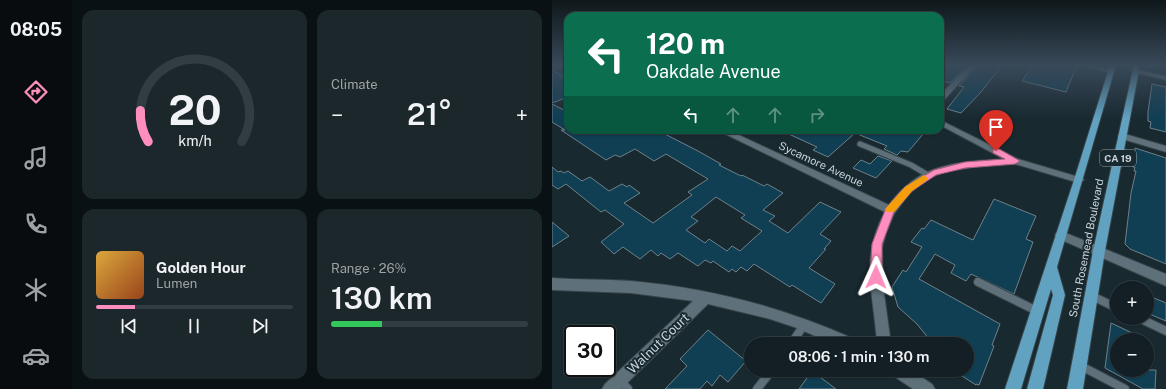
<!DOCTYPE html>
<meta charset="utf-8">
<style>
body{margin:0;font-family:"Public Sans",sans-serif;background:#1c272c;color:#f1f3f6;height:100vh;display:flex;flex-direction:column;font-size:15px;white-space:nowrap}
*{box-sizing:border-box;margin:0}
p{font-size:13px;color:#9da2a6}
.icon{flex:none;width:22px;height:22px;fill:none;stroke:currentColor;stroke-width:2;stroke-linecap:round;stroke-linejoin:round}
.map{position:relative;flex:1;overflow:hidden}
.sheet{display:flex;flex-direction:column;gap:10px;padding:10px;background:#0a1114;width:480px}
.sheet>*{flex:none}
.banner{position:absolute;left:12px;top:12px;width:380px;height:122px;border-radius:12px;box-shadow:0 1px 3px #0004,0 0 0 1px #323d41;background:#0b6e4f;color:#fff;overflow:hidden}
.buttons{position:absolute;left:558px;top:281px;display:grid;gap:8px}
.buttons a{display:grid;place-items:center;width:44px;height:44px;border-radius:50%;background:#131f24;box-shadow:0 1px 3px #0004,0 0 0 1px #323d41;font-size:20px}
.speed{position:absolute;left:12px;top:325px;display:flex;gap:8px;font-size:20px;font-weight:700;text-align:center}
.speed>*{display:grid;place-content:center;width:52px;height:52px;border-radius:50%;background:#131f24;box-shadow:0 1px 3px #0004,0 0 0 1px #323d41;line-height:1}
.speed .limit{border:2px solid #111;border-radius:6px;background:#fff;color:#111}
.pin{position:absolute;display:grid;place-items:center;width:34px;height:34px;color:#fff;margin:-41px -17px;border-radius:50% 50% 50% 0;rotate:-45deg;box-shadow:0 0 4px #0007}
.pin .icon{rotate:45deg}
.me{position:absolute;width:44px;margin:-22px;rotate:1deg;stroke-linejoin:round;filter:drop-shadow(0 0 3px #0008)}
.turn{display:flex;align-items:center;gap:14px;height:84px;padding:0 16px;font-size:18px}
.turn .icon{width:52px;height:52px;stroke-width:2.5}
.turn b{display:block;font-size:28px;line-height:34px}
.lanes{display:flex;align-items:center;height:38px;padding:0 16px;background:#0003;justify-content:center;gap:20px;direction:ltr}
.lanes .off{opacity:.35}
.big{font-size:30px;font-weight:600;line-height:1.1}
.sheet .tile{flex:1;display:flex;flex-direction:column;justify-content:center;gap:6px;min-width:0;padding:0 14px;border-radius:12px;background:#1c272c}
.sheet .dial{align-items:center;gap:0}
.dial svg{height:104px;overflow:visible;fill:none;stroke:#323d41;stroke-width:7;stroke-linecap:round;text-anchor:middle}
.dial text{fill:#f1f3f6;stroke:none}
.song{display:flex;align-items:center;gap:12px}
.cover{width:48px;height:48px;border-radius:6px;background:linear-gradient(135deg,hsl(40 70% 55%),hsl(20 70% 35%))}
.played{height:4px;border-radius:2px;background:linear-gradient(90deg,#fe8ebd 20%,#323d41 20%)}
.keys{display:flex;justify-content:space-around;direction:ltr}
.heat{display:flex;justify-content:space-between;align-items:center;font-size:22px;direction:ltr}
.charge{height:6px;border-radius:3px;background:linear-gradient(90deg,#34c759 26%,#323d41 0)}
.sheet .tiles{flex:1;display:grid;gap:10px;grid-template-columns:repeat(2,1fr)}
.trip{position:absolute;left:192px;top:337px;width:230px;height:40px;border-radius:20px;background:#131f24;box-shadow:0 1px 3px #0004,0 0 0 1px #323d41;font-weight:600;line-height:40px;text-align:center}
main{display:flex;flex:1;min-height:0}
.menu{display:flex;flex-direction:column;width:72px;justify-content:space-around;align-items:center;background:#080c0e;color:#9da2a6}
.menu .icon{width:28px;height:28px}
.menu .active{color:#fe8ebd}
.menu b{font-size:18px;color:#f1f3f6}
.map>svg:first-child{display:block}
</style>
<main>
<nav class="menu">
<b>08:05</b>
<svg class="icon active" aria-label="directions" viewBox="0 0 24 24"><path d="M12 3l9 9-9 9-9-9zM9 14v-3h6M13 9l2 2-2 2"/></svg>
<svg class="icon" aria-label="music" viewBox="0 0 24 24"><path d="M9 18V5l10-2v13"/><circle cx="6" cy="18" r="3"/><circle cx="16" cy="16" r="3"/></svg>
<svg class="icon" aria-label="phone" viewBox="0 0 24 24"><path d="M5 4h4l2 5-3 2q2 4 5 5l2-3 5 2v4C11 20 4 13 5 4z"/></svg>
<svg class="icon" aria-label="climate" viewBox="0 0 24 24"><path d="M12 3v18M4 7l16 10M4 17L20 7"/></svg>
<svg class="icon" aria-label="car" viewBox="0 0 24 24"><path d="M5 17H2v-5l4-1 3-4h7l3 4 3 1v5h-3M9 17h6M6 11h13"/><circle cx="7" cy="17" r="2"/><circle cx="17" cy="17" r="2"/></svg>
</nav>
<section class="sheet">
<div class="tiles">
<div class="tile dial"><svg viewBox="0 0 100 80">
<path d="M14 69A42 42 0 1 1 86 69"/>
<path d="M14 69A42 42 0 0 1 8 45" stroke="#fe8ebd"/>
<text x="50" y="56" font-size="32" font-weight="700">20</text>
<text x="50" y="72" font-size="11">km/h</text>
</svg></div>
<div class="tile"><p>Climate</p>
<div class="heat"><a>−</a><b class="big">21°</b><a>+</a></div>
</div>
<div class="tile">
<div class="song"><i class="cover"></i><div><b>Golden Hour</b><p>Lumen</p></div></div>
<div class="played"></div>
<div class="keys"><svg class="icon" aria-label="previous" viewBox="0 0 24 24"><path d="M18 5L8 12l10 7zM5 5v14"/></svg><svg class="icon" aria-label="pause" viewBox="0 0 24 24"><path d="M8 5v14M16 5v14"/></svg><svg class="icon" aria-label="next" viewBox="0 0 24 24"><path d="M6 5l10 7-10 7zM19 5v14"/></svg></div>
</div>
<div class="tile"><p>Range · 26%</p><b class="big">130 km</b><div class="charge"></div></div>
</div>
</section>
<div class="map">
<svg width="614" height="389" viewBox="0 0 614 389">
<rect width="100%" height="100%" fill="#192930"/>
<path fill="#103e52" stroke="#6f818b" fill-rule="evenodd" d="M388 65H416L398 83 388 80Z
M426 65H440L449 67 429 92 409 113 395 109 412 87 407 86Z
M481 65H525L514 92 470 81Z
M0 70 16 79V97L0 103Z
M600 84 614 87V132L598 128 599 122 596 121V112Z
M0 104 16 112V130H105L146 151 169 164 167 165 189 176 190 175 212 186 215 184 231 193 211 210 223 216 217 221 236 233 268 202 289 212 268 234 279 241 272 249H274L257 268 283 284 269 303 240 285 238 287 202 264 195 271 189 267 184 272 180 269 177 272 161 261 159 263 153 260 146 266 126 253 118 259 109 253 106 256 99 250 88 259 71 247 62 254 49 242 72 224 53 210 49 212 14 184 6 189 0 185V167L6 172 9 171 12 173 16 171 30 181 38 177 57 191 70 184 75 187 77 185 88 193 72 203 101 223 140 195 136 192 156 179 114 154 102 161 83 149 68 157 63 155 54 160 9 130H13L0 122ZM164 197 193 215 189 218 210 231 188 251 180 246 175 251 157 239 153 243 134 230 146 221 139 217Z
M228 130H327L335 133 338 130H363L372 133 356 152 349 151 345 155 332 149 335 146 303 133 276 157 261 150 265 147Z
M583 148 614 158V264L578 249 573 244 579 193 584 171H582L583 167H581Z
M326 156 340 161 324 178 301 168 309 160 318 164Z
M442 199 484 216 474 239 481 242 462 294 419 274 414 281 399 273 403 265 383 254 367 279 448 324 440 345 442 346 427 385 424 384V385L401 370H415V344H381L365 324 346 307 340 287 351 270 354 272 370 247 359 242 370 228 372 229 379 220 421 240Z
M0 222 17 236 0 247Z
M595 295 614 303V321L595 313Z
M559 323 595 340H565V370H604L603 389H591L553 368Z
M156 330 194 361 176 382 168 375 160 386 155 381 148 389H113L135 366 128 359Z
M260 371 284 389H247Z"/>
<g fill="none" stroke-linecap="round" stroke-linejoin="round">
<g stroke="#37444a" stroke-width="7">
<path id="lane-far1" d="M308 144 359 165 376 175"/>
</g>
<g stroke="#37444a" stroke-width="10">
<path id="lane" d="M426 282 485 311
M540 296 565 308
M587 318 614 331
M239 344 252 325
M529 366 573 389
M68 380 76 389
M205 389 220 370"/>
</g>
<g stroke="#37444a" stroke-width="2">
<path id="street" d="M418 65H424L391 101H388V95Z
M528 65H538L562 71 559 73Z
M583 69 614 76V80L581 72 580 71Z
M388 120 466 159 530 178 532 180 527 183 463 164 422 167 392 172 375 179 366 186 357 194 342 214 334 233 330 248 331 286 339 344H325C322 295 307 259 333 212L165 130H176L337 205C367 163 404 162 452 159L388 125Z
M567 134H573L614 146V152L567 138 566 136Z
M509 231 614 274V286L505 238 503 235 505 232Z
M0 278C26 280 53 279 79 281 157 288 231 307 302 339L304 344H281L245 328 218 319 156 304 69 389H50L53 384 141 301 79 293 0 290Z
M337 370H359L380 384 383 389H361L340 375Z"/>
</g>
<g stroke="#37444a" stroke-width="2">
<path id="primary" d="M558 65H564L505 267 513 295 491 389H475L501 295 499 289 469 389H453L522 180Z
M582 65H588L553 251 531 389H515L541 251Z"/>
</g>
<use href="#lane-far1" stroke="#5e7079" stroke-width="5"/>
<use href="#lane" stroke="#5e7079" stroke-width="8"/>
<use href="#street" fill="#5e7079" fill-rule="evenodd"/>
<use href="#primary" fill="#61a2c0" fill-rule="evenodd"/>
</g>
<linearGradient id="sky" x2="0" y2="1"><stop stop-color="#0e171a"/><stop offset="0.55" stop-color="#384959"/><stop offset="1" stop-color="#384959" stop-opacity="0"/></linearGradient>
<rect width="614" height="119" fill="url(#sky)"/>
<path fill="#fe8ebd" stroke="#a55c7b" d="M441 149H447L468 161 463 164 413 168 384 175 360 191 342 212 330 244V277L328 281 324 282 320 281 318 277 320 244 334 208 353 187 382 170 413 162 453 159 441 153Z"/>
<path fill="#f59e0b" d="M372 175 376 178 375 180 360 191 342 212H335L333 209 335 207 353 187Z"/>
<g text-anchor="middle" stroke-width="4" stroke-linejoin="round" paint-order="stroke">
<rect fill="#192930" stroke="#96a1a7" stroke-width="1" x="548" y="150" width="36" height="16" rx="3"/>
<g font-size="10" font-weight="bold" fill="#cbd5da">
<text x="566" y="162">CA 19</text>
</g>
<g font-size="11" fill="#cbd5da" stroke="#192930">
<text transform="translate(269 164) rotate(25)" y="4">Sycamore Avenue</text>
<text transform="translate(534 248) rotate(-79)" y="4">South Rosemead Boulevard</text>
</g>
<g font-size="13" fill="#cbd5da" stroke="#192930">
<text transform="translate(106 343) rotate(-44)" y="5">Walnut Court</text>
</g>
</g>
</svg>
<div class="buttons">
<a>+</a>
<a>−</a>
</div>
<div class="speed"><div class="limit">30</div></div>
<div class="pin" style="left:444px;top:151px;background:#d93025"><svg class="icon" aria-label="arrive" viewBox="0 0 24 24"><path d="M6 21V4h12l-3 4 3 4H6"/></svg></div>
<svg class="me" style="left:324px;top:277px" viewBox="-20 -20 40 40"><path d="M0-17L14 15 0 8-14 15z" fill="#fe8ebd" stroke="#fff" stroke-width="4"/></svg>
<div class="trip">08:06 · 1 min · 130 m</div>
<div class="banner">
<div class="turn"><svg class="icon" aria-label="left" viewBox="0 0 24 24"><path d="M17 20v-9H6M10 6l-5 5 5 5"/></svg><div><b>120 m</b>Oakdale Avenue</div></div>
<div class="lanes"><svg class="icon" aria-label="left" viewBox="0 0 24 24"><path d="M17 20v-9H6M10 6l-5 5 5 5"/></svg><svg class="icon off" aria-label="ahead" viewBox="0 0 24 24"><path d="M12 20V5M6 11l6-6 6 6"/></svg><svg class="icon off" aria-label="ahead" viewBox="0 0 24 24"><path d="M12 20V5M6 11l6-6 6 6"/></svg><svg class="icon off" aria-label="right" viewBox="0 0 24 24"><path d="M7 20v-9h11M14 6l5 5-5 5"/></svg></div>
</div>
</div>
</main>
